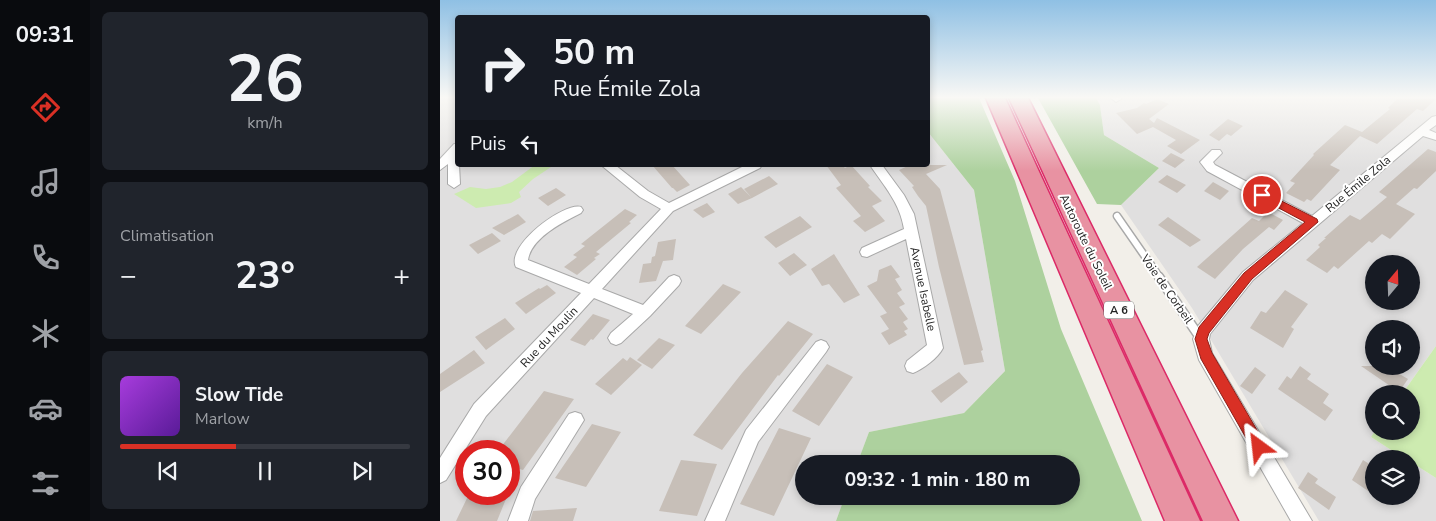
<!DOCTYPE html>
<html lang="fr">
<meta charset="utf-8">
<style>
body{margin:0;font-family:"Nunito Sans",sans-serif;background:#20242c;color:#f1f3f6;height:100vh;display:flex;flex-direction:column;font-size:19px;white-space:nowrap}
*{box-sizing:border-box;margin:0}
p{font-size:16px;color:#9ea1a6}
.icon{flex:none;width:28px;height:28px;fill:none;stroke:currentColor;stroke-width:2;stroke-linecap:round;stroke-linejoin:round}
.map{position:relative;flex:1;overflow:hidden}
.drawer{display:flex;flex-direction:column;gap:12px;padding:12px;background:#0d0f14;width:350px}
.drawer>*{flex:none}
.banner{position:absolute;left:15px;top:15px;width:475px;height:152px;border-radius:5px;box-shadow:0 2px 8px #0003;background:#171b24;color:#f1f3f6;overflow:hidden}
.needle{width:32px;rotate:19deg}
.buttons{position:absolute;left:925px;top:255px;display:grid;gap:10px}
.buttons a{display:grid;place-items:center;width:55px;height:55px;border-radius:50%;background:#171b24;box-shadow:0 2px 8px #0003;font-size:25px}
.speed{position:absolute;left:15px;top:440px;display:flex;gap:10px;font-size:25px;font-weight:700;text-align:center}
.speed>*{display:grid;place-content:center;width:65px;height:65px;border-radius:50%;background:#171b24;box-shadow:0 2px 8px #0003;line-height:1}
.speed .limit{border:8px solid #d22;background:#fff;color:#111}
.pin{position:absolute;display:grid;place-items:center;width:42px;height:42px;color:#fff;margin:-21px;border:2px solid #fff;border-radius:50%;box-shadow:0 1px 5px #0007}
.me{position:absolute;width:55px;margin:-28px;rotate:330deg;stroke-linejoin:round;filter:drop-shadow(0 0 4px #0008)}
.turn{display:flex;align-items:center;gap:18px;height:105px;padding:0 15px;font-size:22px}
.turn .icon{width:65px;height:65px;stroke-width:2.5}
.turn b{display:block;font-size:35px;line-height:42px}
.then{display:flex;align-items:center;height:48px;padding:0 15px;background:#0003;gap:10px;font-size:19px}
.big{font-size:38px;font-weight:700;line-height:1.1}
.drawer .tile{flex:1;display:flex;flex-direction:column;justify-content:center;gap:8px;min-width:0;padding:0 18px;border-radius:8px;background:#20242c}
.drawer .dial{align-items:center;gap:0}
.dial b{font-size:65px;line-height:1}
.song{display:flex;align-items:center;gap:15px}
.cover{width:60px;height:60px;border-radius:8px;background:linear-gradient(135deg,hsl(280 70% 55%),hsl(270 70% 35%))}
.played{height:5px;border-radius:2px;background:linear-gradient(90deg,#d93025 40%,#363941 40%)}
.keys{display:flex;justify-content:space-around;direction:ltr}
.heat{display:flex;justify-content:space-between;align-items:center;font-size:28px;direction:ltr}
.trip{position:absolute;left:355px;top:455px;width:285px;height:50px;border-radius:25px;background:#171b24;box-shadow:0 2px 8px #0003;font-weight:700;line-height:50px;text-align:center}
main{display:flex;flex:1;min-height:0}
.tab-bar{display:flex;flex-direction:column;width:90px;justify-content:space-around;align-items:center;background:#090b0e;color:#9ea1a6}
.tab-bar .icon{width:35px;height:35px}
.tab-bar .selected{color:#d93025}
.tab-bar b{font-size:22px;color:#f1f3f6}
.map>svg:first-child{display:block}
</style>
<main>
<nav class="tab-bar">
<b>09:31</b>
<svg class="icon selected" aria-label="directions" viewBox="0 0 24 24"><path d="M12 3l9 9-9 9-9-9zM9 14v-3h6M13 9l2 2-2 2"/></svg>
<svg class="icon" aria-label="music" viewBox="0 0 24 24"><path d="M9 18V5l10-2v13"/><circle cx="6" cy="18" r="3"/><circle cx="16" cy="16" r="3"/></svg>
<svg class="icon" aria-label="phone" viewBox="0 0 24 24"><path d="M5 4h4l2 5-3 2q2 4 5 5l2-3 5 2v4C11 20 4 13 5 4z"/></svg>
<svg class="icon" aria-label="climate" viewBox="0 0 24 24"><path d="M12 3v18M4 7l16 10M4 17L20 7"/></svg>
<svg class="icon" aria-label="car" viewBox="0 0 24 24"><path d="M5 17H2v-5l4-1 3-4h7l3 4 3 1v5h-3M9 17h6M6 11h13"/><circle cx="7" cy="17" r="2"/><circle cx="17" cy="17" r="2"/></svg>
<svg class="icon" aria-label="filters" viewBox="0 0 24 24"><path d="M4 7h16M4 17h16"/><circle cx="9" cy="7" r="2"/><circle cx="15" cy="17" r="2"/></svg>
</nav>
<section class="drawer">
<div class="tile dial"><b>26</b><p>km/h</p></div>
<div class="tile"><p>Climatisation</p>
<div class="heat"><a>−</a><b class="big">23°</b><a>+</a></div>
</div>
<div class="tile">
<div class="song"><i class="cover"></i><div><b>Slow Tide</b><p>Marlow</p></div></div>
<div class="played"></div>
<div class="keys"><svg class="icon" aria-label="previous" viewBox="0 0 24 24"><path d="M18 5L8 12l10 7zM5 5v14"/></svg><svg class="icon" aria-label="pause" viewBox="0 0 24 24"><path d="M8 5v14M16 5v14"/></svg><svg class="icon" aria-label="next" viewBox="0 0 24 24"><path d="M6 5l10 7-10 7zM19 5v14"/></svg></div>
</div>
</section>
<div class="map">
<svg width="996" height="521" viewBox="0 0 996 521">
<rect width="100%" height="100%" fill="#f2efe9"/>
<path fill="#e0dfdf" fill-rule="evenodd" d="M0 98H17L18 165H488V132L534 190 565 371 524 413 429 432 417 464H364V496H405L396 521H0ZM26 451H69V494H26Z
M656 98H996V346L962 394H934L935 431 931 437 965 459H934V496H971V462L996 478V521H879L752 308 681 205 719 168 664 135 660 105ZM934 264H971V301H934ZM934 329H971V366H934Z"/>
<path fill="#cdebb0" d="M95 165H114L93 179 79 192 81 197 71 203 36 208 14 194 30 187 46 189 60 187 72 182Z
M996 346V478L971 462V459H965L931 437 935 431H971V394H962Z"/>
<path fill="#add19e" d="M488 98H539L575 181 621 329 702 521H396L405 496H631V464H417L429 432 524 413 565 371 534 190 488 132Z
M598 98H656L660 105 664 135 719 168 681 205 657 204Z"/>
<path fill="#c7bfb8" d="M953 98 996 99 983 111 977 109 937 144 920 136 890 165 900 170 871 201 867 199 864 202 846 193 855 183 850 181 874 155 873 154 905 125 922 132 950 109 948 108 956 100Z
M717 99 729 104 709 119 714 123 717 118 760 140 741 154 727 146 736 140 713 127 697 134 676 113 697 108 704 103 706 104Z
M788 119 803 126 791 136 787 134 779 141 769 135Z
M988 149 996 152V171L977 189 974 188 956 204 975 214 950 239 942 234 932 243 929 241 898 269 894 266 887 273 866 260 880 247 878 245 886 238H884L910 215 920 220 947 197 939 192Z
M731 153 745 160 735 168 722 161Z
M212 165H232L250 185 237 192 233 188H232Z
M386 165H402L405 168 411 165 430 186 428 187 442 201 432 206 445 221 425 232 413 221 421 216 396 188 401 185Z
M470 165H507L486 174 500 189 543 350 541 351 544 362 524 365 499 267 486 206 478 196 472 187 474 186 459 170Z
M727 175 746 185 737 193 718 182Z
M329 176 338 184 312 198 298 204 288 194 301 187 311 197 304 189Z
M773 182 789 191 780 200 764 191Z
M116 188 126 195 108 206 98 198Z
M267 203 275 212 263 218 253 210Z
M185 209 197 215 189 222 191 223 156 252 160 254 154 258 156 259 137 275 124 267 137 257 133 255 145 246 141 244Z
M828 212 843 220 834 230 829 227 803 249 775 279 757 267 812 218 819 221Z
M78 214 86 222 64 235 52 228Z
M360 216 372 227 336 248 324 237Z
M728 217 761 240 750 247 718 225Z
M52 233 61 241 38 254 29 245Z
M236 239 233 260 223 261 216 281 199 283 203 264 211 263 212 257 215 256 218 242Z
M354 253 367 265 350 276 338 263Z
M394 254 420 295 404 303 389 284 382 286 371 269Z
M451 265 460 277 455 279 462 290 457 293 465 304 459 307 468 319 463 322 468 329 464 331 467 335 449 345 441 333 449 329 440 316 447 313 427 286 437 281 439 270Z
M283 284 301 292 261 334 245 326Z
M107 285 116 293 86 314 75 303 99 288 100 289Z
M845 290 868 304 851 327 854 329 843 348 810 328 821 311 826 313Z
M153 314 170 320 153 340 151 339 145 346 130 340Z
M65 318 75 329 46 350 35 337Z
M348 321 373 334 339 376 338 375 282 450 253 435 302 373Z
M219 338 235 345 212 369 197 360Z
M34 350 45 363 0 392V374Z
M190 357 202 365 171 395 155 384 183 358 187 361Z
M387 364 413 377 379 426 352 411Z
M860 366 871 374 867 379 889 394 883 403 893 410 885 421 838 389 847 376 851 379Z
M921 366H946L968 379 959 392Z
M815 367 826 375 812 394 800 386Z
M519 372 528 382 501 403 491 391Z
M104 391 134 399 83 470 69 466V451H58Z
M152 424 181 432 146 487 115 478Z
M339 428 371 438 334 516 300 504Z
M241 460 277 464 257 516 219 511Z
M923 460 934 467V495L912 480Z
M868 472 878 479 875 483 896 497 889 510 858 488Z
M29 494H68L57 521H16Z
M137 508 133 521H90L93 511Z"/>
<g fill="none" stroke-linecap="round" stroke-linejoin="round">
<g stroke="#a9a9a9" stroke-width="9">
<path id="lane-far1" d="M677 216 720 278"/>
</g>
<g stroke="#a9a9a9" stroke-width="11">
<path id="lane" d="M719 277 761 339"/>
</g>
<g stroke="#a9a9a9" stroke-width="2">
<path id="street" d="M671 98H681V99L676 102Z
M996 116V125L989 130 996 133V140L983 136 813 280 770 334 769 339 772 353 872 521H851L759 360 753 339 758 326 803 272 863 223 767 171 760 162 772 150H780L782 153 773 162 775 165 872 216 992 117Z
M14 144H18L20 184 14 188 8 184V164L0 170V159Z
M161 165H175L208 191 229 203 306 165H322L320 168 233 211 162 289 203 305 229 277 234 275 239 277 241 281 239 285 210 316 181 343 176 345 171 343 168 338 171 333 193 314 154 298 46 416 6 480 0 483V458L34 404 141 293 76 267C65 246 124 202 141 207L143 210 141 213C123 222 91 238 88 260L149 284 221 209 200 197Z
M430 165H442L464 195 474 214 503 348C498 358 483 369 473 373L467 371 465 366 467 361 487 345 466 239 427 257 422 256 420 252 422 248 464 229C460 203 444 186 430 165Z
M381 340 386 342 389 347 386 352 318 442 285 521H265L306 430 376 342Z
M135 412 141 414 144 420 95 499 88 521H68L81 487 129 414Z"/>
</g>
<g stroke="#dc2a67" stroke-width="3">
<path id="highway" d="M546 98H565L760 521H725Z
M569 98H588L798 521H763Z"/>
</g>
<use href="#lane-far1" stroke="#fff" stroke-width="6"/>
<use href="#lane" stroke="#fff" stroke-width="8"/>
<use href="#street" fill="#fff" fill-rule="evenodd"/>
<use href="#highway" fill="#e892a2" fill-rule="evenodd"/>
</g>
<linearGradient id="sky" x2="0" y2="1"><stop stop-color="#8fc0e4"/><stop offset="0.57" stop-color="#f9f8f5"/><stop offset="1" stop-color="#f9f8f5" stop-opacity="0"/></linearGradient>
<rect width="996" height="171" fill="url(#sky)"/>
<path fill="#d93025" stroke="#8d1f18" d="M822 191 877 219 878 222 812 279 769 333 767 339 772 353 824 442 826 447 824 452 819 454 814 452 761 359 755 339 759 327 804 273 865 222 818 197 817 195 818 192Z"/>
<g text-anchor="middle" stroke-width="4" stroke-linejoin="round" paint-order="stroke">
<rect fill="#fff" stroke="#646464" stroke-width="1" x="664" y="301.5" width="30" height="17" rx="4"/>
<g font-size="11" font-weight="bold" fill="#222">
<text x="679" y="314">A 6</text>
</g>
<g font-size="12" fill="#222" stroke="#fff">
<text transform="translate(918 184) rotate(-40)" y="4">Rue Émile Zola</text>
<text transform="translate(646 242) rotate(64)" y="4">Autoroute du Soleil</text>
<text transform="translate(483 289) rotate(78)" y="4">Avenue Isabelle</text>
<text transform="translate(727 289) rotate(55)" y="4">Voie de Corbeil</text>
<text transform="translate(109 337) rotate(-47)" y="4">Rue du Moulin</text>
</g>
</g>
</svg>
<div class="buttons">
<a><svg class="needle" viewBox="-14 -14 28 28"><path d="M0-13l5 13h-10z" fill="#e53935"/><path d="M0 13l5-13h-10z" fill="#9ea1a6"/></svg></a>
<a><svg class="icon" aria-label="sound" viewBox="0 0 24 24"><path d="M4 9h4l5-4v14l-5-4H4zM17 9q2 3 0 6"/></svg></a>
<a><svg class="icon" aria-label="search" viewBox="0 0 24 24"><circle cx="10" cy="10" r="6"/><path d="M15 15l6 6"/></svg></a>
<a><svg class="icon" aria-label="layers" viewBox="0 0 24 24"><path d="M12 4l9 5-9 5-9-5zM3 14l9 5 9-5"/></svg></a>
</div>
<div class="speed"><div class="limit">30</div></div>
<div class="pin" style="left:822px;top:195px;background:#d93025"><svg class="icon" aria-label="arrive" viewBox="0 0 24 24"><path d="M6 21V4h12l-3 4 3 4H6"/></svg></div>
<svg class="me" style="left:819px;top:447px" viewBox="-20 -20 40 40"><path d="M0-17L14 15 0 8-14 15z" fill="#d93025" stroke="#fff" stroke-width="4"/></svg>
<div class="trip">09:32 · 1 min · 180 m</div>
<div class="banner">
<div class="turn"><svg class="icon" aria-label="right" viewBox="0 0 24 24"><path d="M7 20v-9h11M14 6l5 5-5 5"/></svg><div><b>50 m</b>Rue Émile Zola</div></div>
<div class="then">Puis<svg class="icon" aria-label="left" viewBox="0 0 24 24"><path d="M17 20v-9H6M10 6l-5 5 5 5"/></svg></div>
</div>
</div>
</main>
